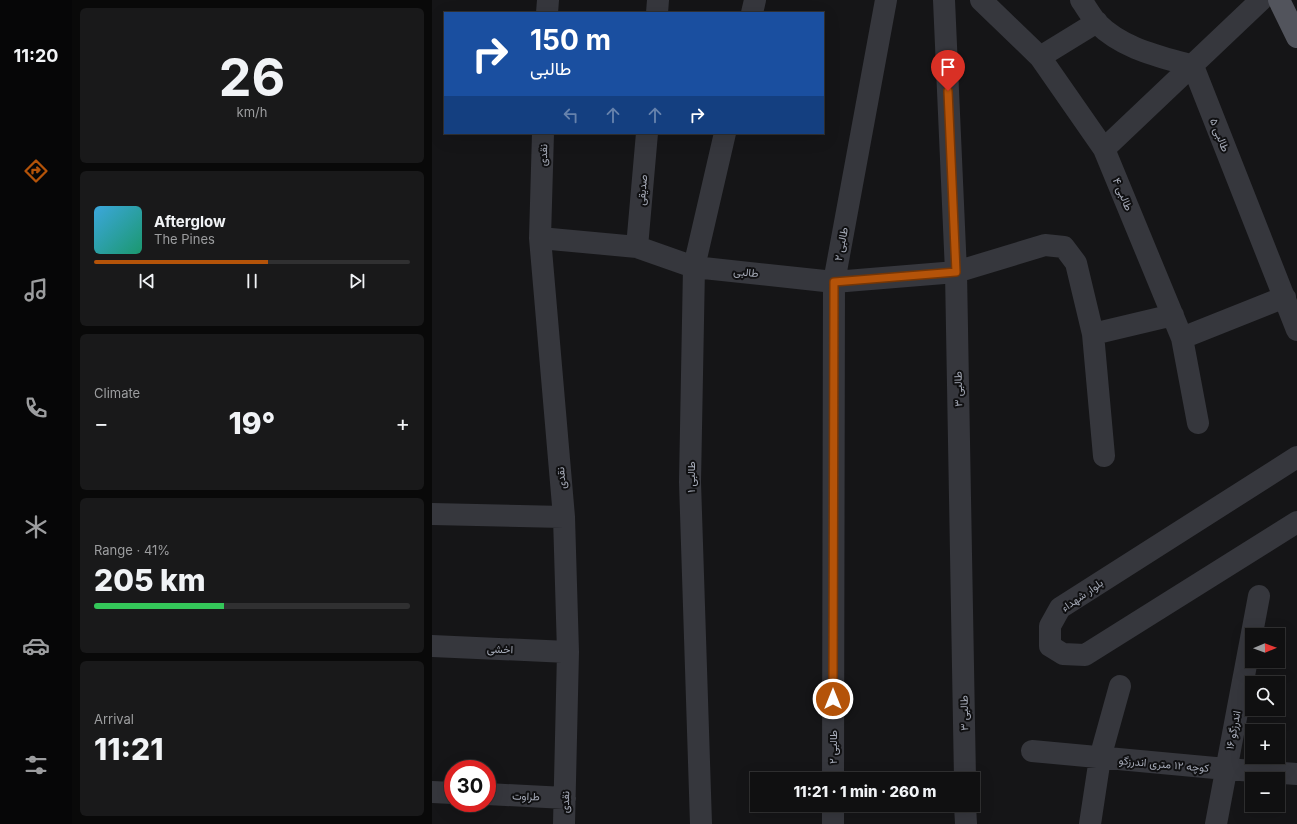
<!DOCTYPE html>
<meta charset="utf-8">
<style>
body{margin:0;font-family:Inter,Vazirmatn,sans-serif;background:#19191a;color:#f1f3f6;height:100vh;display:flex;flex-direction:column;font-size:15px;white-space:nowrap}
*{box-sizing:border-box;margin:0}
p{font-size:13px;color:#9c9d9f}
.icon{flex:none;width:22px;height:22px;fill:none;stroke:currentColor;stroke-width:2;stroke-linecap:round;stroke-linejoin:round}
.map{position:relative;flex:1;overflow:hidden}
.details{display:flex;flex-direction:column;gap:8px;padding:8px;background:#090909;width:360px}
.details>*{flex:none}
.banner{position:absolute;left:12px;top:12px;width:380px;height:122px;border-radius:0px;box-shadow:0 4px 16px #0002,0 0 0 1px #303031;background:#1a4fa0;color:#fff;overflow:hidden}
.needle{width:26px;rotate:89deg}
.fabs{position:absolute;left:813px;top:628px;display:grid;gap:8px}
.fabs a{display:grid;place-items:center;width:40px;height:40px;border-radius:0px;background:#101011;box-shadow:0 4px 16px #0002,0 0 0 1px #303031;font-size:20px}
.speed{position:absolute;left:12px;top:760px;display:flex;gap:8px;font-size:20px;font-weight:700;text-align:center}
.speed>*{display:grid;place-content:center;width:52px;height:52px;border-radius:50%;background:#101011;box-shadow:0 4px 16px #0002,0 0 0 1px #303031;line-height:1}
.speed .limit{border:6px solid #d22;background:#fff;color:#111}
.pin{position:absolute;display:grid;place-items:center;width:34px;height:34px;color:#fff;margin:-41px -17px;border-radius:50% 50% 50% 0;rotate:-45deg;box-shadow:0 0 4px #0007}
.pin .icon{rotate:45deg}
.me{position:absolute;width:44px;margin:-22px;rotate:0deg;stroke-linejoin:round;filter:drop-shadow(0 0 3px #0008)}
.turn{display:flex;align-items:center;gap:14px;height:84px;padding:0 20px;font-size:18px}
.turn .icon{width:52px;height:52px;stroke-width:2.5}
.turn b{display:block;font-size:28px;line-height:34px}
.lanes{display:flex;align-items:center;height:38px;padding:0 20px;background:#0003;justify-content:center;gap:20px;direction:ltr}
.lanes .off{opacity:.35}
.big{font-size:30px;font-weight:800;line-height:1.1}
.details .tile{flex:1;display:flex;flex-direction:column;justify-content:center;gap:6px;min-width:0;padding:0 14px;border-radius:6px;background:#19191a}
.details .dial{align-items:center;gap:0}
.dial b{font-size:52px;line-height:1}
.song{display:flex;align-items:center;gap:12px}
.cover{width:48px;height:48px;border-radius:6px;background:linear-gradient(135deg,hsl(200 70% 55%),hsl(160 70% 35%))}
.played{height:4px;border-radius:2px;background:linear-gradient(90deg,#b45309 55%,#303031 55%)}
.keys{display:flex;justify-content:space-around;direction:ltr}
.heat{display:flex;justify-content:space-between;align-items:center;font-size:22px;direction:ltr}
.charge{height:6px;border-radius:3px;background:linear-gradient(90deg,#34c759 41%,#303031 0)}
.trip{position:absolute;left:318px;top:772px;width:230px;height:40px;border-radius:0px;background:#101011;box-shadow:0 4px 16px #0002,0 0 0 1px #303031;font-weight:800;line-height:40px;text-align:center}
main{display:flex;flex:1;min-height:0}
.tabs{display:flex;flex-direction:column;width:72px;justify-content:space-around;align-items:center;background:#060607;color:#9c9d9f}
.tabs .icon{width:28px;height:28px}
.tabs .on{color:#b45309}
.tabs b{font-size:18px;color:#f1f3f6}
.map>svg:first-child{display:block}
</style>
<main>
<nav class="tabs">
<b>11:20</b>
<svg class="icon on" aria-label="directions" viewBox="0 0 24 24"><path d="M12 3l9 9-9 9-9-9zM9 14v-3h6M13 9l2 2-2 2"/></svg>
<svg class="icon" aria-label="music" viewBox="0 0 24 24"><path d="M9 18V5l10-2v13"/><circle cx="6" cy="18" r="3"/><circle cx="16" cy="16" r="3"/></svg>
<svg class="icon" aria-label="phone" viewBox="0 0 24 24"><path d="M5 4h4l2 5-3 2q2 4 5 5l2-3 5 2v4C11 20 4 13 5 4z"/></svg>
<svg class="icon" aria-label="climate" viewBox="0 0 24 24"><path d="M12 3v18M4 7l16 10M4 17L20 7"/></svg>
<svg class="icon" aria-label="car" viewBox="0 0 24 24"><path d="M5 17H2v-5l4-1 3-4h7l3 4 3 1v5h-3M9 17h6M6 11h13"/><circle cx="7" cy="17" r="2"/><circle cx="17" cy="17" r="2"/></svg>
<svg class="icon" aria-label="filters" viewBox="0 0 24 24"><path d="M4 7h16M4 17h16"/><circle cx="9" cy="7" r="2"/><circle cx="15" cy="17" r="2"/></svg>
</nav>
<section class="details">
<div class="tile dial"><b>26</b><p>km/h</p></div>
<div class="tile">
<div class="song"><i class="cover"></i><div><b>Afterglow</b><p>The Pines</p></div></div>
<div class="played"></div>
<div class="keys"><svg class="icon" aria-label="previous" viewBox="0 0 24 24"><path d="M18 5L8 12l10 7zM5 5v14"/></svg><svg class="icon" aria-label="pause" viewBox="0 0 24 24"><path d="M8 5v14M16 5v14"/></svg><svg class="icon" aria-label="next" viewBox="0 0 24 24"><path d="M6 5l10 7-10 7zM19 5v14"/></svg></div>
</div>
<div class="tile"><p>Climate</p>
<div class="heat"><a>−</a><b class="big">19°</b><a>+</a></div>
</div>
<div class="tile"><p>Range · 41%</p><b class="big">205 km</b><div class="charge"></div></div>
<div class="tile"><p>Arrival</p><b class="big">11:21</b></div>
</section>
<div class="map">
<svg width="865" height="824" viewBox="0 0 865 824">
<rect width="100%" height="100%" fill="#151517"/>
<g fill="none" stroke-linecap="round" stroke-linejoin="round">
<path stroke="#36373d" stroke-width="22" d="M512 0 524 272 533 779
M549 0 608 57 672 149 750 338 766 423
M649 0C654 7 659 16 665 23 691 49 726 56 761 66L865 330
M115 13 116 0
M225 13 226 0
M320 13 323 0
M608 57 665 22
M111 133 108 238 132 517 136 652 132 824
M672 149 829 0
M108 238 205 247 262 267 402 282 524 272 613 245 632 247 644 263 661 334 672 456
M205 247 215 133
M661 334 741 315
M750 338 853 297
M865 457 628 608 618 626V646L631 654 653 655 865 522
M0 514 132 517
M0 646 136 652
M600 751 794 769 865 774
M401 779 402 282 454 0
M0 792 21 793
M55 794 133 798
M533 805 534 824
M269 824 258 482 262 267 293 133
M401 824V805
M658 824 668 758 688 686
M784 824 827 596"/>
<path stroke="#52545c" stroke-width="22" d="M847 0 865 37"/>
</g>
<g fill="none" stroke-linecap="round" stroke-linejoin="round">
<g stroke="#753606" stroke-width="10">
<path id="route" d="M401 699 402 282 524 272 516 91"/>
</g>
<use href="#route" stroke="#b45309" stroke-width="7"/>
</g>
<g text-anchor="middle" stroke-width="4" stroke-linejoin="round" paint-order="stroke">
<g font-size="11" fill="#a6abb8" stroke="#101012">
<text transform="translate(788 135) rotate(68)" y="4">طالبی ۵</text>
<text transform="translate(111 155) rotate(-88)" y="4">نقدی</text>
<text transform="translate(210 190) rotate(-85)" y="4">صدیقی</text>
<text transform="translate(691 194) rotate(67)" y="4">طالبی ۴</text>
<text transform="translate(409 244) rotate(-79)" y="4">طالبی ۲</text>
<text transform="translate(314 272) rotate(6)" y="4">طالبی</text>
<text transform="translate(526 389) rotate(-91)" y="4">طالبی ۳</text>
<text transform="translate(259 477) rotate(-90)" y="4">طالبی ۱</text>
<text transform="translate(129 478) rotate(-95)" y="4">نقدی</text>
<text transform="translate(650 595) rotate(-35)" y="4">بلوار شهداء</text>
<text transform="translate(68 649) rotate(2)" y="4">اخشی</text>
<text transform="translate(532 713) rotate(-91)" y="4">طالبی ۳</text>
<text transform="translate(801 730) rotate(-79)" y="4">اندرزگو ۱۶</text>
<text transform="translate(401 747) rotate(-90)" y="4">طالبی ۲</text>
<text transform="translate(732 764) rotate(5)" y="4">کوچه ۱۲ متری اندرزگو</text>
<text transform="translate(94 796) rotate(2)" y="4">طراوت</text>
<text transform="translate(133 802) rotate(-88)" y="4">نقدی</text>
</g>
</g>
</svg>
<div class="fabs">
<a><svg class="needle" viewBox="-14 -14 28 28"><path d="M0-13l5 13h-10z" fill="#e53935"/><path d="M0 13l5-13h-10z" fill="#9c9d9f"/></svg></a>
<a><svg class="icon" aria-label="search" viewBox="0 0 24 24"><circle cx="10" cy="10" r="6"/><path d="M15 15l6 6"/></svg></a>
<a>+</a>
<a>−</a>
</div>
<div class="speed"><div class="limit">30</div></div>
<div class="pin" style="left:516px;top:91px;background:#d93025"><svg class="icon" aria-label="arrive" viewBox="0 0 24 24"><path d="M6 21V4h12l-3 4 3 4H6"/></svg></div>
<svg class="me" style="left:401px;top:699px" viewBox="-20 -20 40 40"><circle r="17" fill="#b45309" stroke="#fff" stroke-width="3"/><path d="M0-11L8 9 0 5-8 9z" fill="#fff"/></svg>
<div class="trip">11:21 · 1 min · 260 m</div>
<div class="banner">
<div class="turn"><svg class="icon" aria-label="right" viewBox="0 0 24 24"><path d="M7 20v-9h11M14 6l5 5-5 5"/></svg><div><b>150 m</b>طالبی</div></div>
<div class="lanes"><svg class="icon off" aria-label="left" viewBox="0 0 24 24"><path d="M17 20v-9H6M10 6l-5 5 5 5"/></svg><svg class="icon off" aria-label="ahead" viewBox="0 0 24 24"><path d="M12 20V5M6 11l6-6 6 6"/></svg><svg class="icon off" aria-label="ahead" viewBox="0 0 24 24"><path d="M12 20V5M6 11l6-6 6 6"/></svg><svg class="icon" aria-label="right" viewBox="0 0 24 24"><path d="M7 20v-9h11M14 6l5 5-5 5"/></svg></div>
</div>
</div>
</main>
